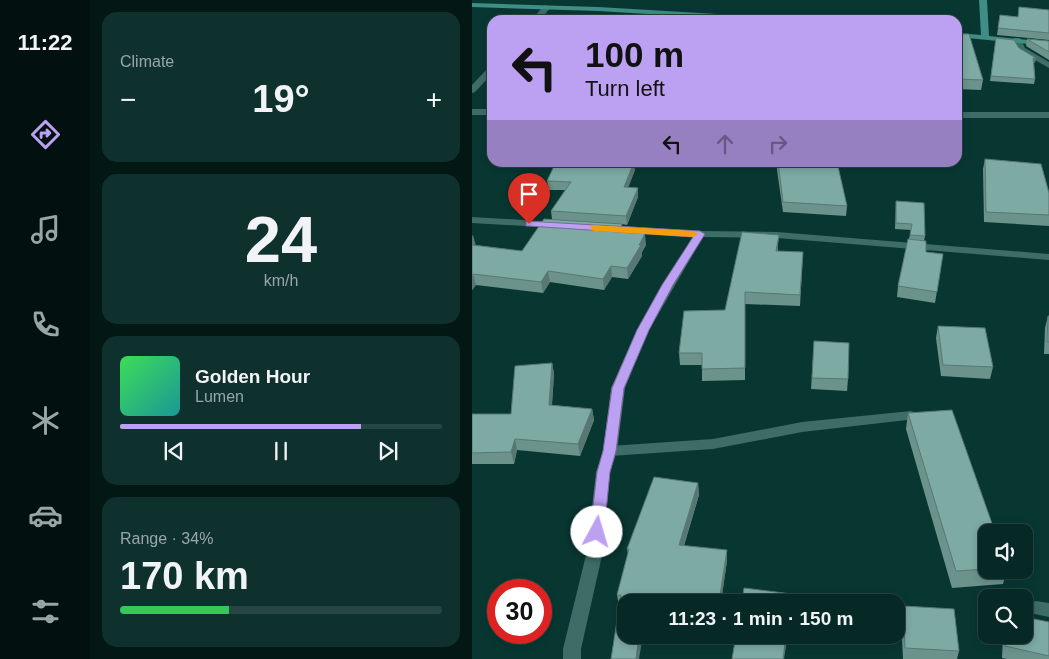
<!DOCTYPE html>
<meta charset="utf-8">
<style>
body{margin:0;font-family:Helvetica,sans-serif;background:#0f312e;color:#f1f3f6;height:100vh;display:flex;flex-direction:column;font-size:19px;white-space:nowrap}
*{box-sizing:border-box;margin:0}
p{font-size:16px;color:#98a6a7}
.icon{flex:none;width:28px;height:28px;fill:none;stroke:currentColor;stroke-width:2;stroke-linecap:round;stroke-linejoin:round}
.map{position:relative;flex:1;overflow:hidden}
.panel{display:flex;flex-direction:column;gap:12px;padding:12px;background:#031715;width:382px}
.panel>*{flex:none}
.hud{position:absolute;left:15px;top:15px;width:475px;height:152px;border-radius:15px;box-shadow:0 2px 8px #0003,0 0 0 1px #274543;background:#bca0f2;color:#111;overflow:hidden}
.fabs{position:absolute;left:506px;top:524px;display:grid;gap:10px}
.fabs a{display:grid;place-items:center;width:55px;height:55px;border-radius:10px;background:#062926;box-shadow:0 2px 8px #0003,0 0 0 1px #274543;font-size:25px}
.speed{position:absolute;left:15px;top:579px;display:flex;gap:10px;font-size:25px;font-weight:700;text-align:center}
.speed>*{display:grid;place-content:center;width:65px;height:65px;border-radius:50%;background:#062926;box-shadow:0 2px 8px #0003,0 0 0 1px #274543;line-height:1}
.speed .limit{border:8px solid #d22;background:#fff;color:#111}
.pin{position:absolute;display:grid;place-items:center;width:42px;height:42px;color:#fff;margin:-51px -21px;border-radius:50% 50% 50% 0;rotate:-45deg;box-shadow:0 0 5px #0007}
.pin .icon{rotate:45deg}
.me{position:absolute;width:55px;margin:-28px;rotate:6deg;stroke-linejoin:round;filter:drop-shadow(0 0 4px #0008)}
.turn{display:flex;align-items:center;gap:18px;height:105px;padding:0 15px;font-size:22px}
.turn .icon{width:65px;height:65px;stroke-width:2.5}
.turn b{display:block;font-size:35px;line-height:42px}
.lanes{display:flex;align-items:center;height:48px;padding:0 15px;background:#0003;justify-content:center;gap:25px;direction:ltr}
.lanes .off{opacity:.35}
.big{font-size:38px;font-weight:600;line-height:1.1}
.panel .card{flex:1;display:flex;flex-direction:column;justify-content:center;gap:8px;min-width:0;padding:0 18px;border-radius:15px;background:#0f312e}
.panel .dial{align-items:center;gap:0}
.dial b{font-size:65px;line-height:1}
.song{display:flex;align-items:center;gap:15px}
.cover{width:60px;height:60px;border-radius:8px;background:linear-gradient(135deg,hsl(130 70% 55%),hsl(180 70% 35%))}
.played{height:5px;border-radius:2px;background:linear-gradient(90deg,#bca0f2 75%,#274543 75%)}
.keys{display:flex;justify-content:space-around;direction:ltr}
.heat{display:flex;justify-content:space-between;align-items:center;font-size:28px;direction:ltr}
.charge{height:8px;border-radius:4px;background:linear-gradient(90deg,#34c759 34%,#274543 0)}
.trip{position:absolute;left:145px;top:594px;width:288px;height:50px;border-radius:15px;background:#062926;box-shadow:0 2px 8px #0003,0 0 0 1px #274543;font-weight:600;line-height:50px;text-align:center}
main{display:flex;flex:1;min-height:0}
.dock{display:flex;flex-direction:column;width:90px;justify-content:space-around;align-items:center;background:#02100f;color:#98a6a7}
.dock .icon{width:35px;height:35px}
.dock .on{color:#bca0f2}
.dock b{font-size:22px;color:#f1f3f6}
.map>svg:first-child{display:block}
</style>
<main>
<nav class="dock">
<b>11:22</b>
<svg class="icon on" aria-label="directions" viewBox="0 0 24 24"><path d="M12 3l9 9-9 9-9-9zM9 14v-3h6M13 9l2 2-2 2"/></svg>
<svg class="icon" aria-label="music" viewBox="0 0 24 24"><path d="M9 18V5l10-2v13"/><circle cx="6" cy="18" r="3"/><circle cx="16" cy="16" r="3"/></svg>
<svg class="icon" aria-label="phone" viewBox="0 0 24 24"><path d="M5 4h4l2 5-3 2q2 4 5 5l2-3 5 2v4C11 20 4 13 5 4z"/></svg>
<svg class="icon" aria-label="climate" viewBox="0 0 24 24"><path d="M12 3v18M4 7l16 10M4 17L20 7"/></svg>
<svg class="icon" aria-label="car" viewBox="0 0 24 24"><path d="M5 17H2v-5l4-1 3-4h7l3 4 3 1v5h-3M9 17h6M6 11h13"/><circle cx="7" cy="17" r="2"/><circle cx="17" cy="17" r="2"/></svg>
<svg class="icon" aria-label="filters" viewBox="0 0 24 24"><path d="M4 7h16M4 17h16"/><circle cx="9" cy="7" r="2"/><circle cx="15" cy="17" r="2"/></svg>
</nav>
<section class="panel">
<div class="card"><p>Climate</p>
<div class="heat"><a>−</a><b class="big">19°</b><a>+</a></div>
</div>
<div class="card dial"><b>24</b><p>km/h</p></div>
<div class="card">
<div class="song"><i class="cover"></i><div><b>Golden Hour</b><p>Lumen</p></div></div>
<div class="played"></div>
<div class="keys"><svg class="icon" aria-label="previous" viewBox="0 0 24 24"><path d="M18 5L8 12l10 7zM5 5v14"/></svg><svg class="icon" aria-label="pause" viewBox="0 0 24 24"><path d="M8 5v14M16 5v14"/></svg><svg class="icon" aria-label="next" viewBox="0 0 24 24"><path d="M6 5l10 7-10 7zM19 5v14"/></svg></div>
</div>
<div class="card"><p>Range · 34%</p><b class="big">170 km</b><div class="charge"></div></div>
</section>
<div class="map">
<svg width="577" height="659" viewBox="0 0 577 659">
<rect width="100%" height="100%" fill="#083732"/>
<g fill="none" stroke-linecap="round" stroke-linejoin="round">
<path fill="#3e6c66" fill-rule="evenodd" d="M439 411 444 413 446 416 444 419 330 432 241 449 138 456 133 455 131 451 133 447 138 446 241 439 330 422Z"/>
<path fill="#3e6c66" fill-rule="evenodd" d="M72 5 79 7 68 20H60Z
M542 38H548L553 48 577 62V68L547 51 541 40Z
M17 67H20V74L3 92 0 93V85Z
M0 109H20V115H0Z
M485 112H577V118H485Z
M0 217 85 222 90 225 85 228 0 223Z
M135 225 228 231 305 232 577 254V260L305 238 231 237 177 330 153 388 145 451 138 472 131 551 109 649V659H91V649L115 551 124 472 131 451 139 388 165 330 221 237 131 230 130 228 131 226Z
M564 601 577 603V617L558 613 555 608 558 603Z"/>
<path fill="#3f8d84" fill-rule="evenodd" d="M507 0H515L517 36 577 42V46L485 37V33L509 35Z
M0 3 126 7 312 18 316 20H275L126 11 0 7Z"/>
</g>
<path fill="#6c928c" d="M547 7 577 10V40L525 35 528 15 546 17Z
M485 34 511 80 509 90 485 89Z
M524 38 547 48 564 58 563 62 562 63 563 79 562 84 518 81Z
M555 39 577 41V60L554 46Z
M513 159 577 193V226L512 222 511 169Z
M305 162 375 206 374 216 311 212 305 170Z
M163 170 156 187 166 188V197L155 225 150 224 151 231 174 245 170 252V256L156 279 140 277 132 290 78 282 71 293 4 285 0 290V235L3 245 50 251 80 219 79 211 93 190H77L75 181Z
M424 201 453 236 452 241 454 252 471 254 463 303 425 297 426 286 439 230 423 229Z
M306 246V251L331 252 328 306 273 304V380L230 381V365H208L207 353 253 310Z
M576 316H577V354H572L573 328Z
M466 326 521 367 518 379 469 376 464 338Z
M342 341 376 379 375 391 339 389Z
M80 363 82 374 80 405 120 409 122 420 108 456 45 450 42 464H0V414H39Z
M436 413 515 532V570H535L531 584 480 588 434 429Z
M226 483 227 495 212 546 255 561 249 602H154L147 606 145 595 156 554 155 549Z
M431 606 487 651 485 659H431L429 618Z
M577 622V659H535L530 658 531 635H552Z"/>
<path fill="#587772" d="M561 58H564L563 62 560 63Z
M162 162 163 170 153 196 152 187Z
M166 188V197L155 225 154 216Z
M173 234 174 245 170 252V256L156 279 155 268 167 245Z
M1 235 4 246 0 251V237Z
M307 235 306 246 304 262V251Z
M139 266 140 277 132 290 131 279Z
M76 271 78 282 71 293 69 282Z
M1 274 4 285 0 290V276Z
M80 363 82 374 79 416 77 405Z
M120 409 122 420 108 456 106 444Z
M43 439 45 450 42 464 39 452Z
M226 483 227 495 208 557 207 545Z
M255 550V561L249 602H247Z
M167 635H171L167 659H164Z
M314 635H316L312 659H311Z"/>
<path fill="#7daaa3" stroke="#587772" d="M547 7 577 10V33L526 28 528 15 546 17Z
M485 34H497L511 80 485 79Z
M524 38 542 40 547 48 564 58H561L563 79 519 76Z
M555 39 577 41V52Z
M513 159 569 164 577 193V215L514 212Z
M84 162H162L152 187 166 188 154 216 79 211 99 182 75 181Z
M306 162H365L375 206 311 202Z
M424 201 452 203 453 236 438 235 440 224 424 223Z
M72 219 150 224 148 230 173 234 167 245H169L155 268 139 266 131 279 76 271 69 282 1 274 0 276V245L50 251Z
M270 232 307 235 304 251 331 252 328 295 273 292V368L230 369V353H207L212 311 253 310Z
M436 239 454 241V252L471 254 465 292 426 286Z
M576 316H577V342H575Z
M466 326 513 328 521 367 471 365Z
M342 341 377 343 376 379 340 378Z
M80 363 77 405 120 409 106 444 43 439 39 452 0 453V414H39L43 366Z
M480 410 523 532H515V569L484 571 436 413Z
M182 477 226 483 207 545 255 550 247 602H215L173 598 172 602H154V635H167L164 659H139L149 595H145L157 549H155Z
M272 588 320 594 319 602H270Z
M431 606 482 609 487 651 433 648Z
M552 617 577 622V656L533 646 534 635H552Z
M264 635H314L311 659H260Z"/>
<path fill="#bca0f2" stroke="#7a689d" d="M54 221 228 231 233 234 201 285 177 330 152 388 144 451 138 472 132 532 130 536 125 537 120 536 118 532 125 472 131 451 140 388 165 330 190 285 221 237 57 226H54Z"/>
<path fill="#f59e0b" d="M119 225 221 231 226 234 221 237 123 231 119 230Z"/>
</svg>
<div class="fabs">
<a><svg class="icon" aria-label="sound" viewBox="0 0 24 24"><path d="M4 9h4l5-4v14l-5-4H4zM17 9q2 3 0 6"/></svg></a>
<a><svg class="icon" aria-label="search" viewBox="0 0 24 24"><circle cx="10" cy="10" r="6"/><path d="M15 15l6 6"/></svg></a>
</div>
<div class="speed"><div class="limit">30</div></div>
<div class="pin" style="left:57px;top:224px;background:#d93025"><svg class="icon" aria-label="arrive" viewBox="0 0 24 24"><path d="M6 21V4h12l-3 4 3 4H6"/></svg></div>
<svg class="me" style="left:125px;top:532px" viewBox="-20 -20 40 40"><circle r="19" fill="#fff"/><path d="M0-13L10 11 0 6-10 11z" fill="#bca0f2"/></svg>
<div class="trip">11:23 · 1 min · 150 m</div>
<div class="hud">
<div class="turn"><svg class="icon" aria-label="left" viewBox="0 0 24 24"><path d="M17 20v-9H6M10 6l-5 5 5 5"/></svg><div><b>100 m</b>Turn left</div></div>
<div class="lanes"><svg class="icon" aria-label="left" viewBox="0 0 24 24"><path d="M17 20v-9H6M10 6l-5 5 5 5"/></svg><svg class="icon off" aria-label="ahead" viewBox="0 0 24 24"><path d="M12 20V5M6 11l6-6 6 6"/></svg><svg class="icon off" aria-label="right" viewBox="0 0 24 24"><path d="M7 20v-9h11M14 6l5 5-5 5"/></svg></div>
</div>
</div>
</main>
